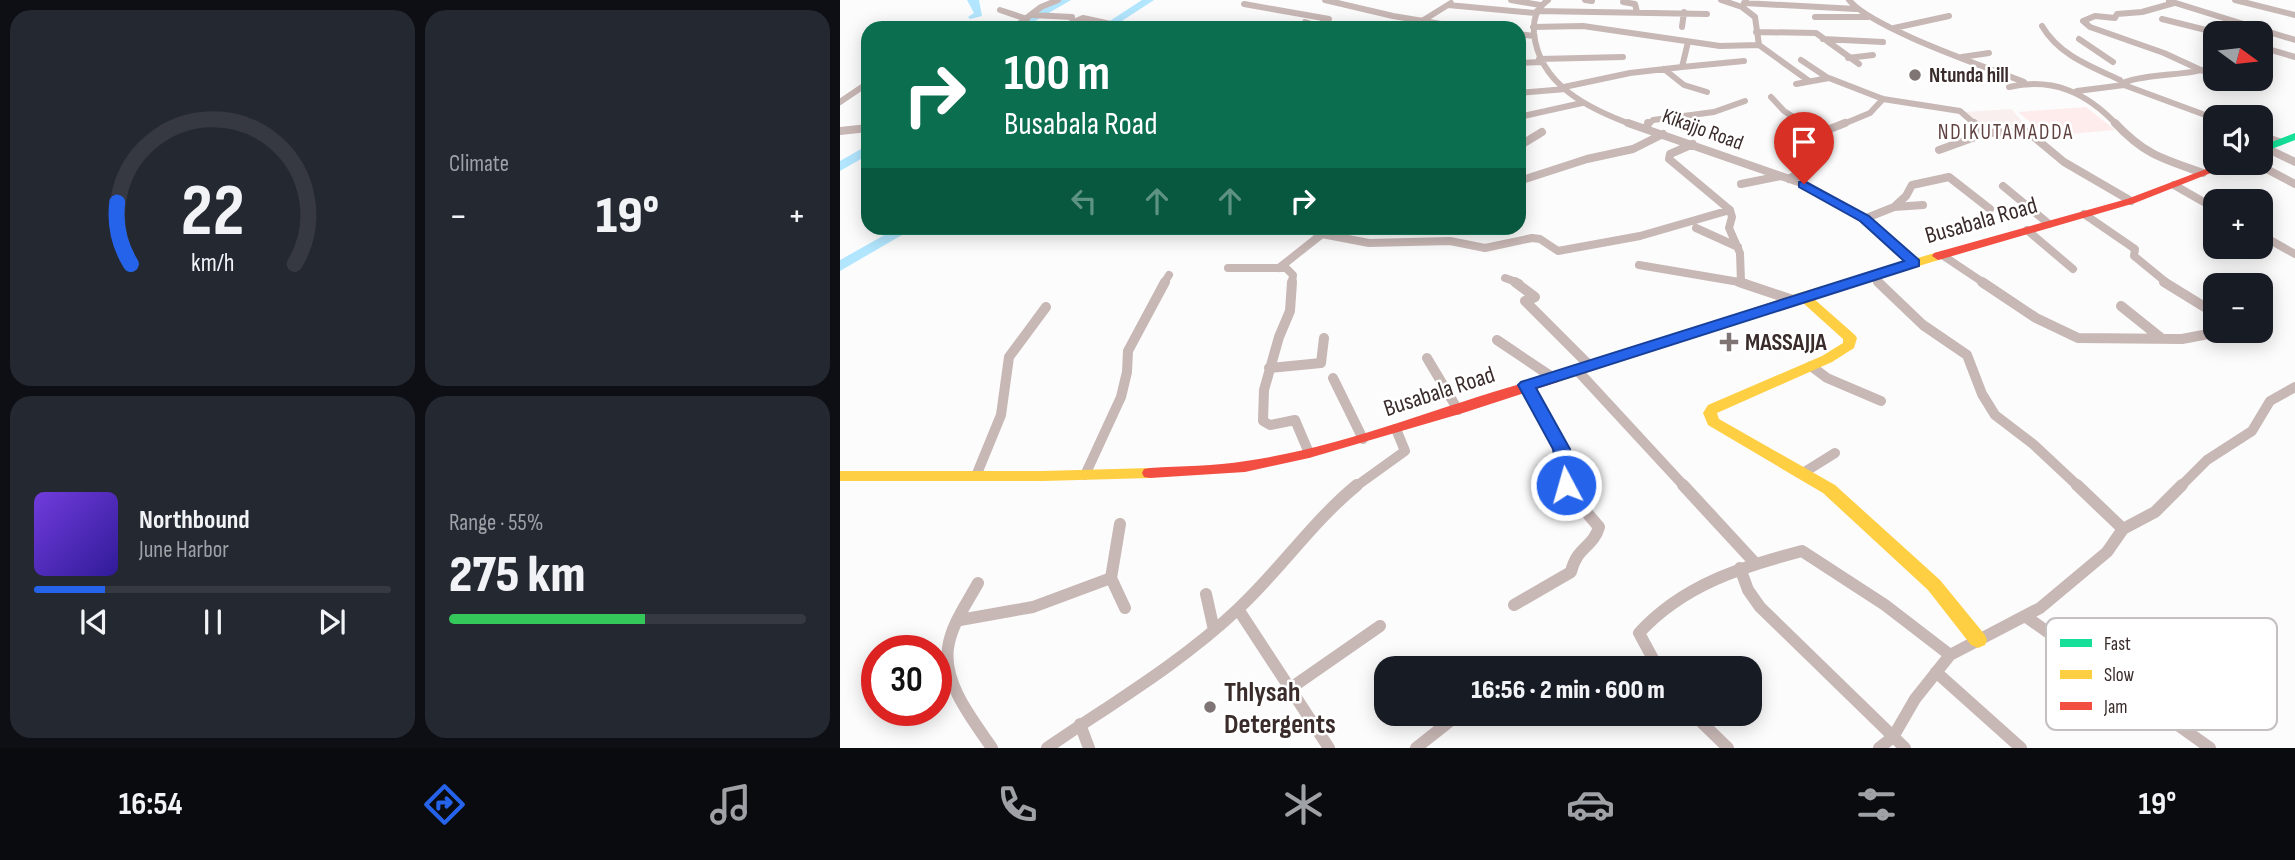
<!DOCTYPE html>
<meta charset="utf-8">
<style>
body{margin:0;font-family:"Sofia Sans Condensed",sans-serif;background:#242831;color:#f1f3f6;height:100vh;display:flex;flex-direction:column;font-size:26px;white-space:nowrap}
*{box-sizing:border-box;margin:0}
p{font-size:23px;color:#9ea1a6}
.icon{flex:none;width:38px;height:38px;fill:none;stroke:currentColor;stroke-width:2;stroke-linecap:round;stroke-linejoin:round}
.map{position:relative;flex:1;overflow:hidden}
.panel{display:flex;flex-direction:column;gap:10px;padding:10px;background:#0d0f14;width:840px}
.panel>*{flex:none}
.banner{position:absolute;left:21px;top:21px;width:665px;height:214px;border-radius:21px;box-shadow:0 4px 18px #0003;background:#0b6e4f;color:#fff;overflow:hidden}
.needle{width:46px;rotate:105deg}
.tools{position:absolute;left:1363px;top:21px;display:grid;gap:14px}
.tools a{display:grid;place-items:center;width:70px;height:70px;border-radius:14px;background:#171b24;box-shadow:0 4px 18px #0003;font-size:35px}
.speed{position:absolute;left:21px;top:635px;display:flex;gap:14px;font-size:35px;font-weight:700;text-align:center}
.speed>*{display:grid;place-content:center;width:91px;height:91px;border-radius:50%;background:#171b24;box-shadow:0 4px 18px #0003;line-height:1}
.speed .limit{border:10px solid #d22;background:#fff;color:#111}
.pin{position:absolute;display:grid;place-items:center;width:60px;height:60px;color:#fff;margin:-72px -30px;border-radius:50% 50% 50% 0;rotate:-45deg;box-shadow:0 0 7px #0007}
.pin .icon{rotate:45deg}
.me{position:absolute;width:77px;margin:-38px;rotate:354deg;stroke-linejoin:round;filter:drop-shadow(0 0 5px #0008)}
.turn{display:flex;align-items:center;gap:24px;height:147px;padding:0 28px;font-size:32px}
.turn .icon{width:91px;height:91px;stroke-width:2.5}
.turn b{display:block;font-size:49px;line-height:60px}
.lanes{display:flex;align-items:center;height:66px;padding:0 28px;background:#0003;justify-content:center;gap:35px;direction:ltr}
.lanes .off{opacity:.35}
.big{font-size:52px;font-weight:800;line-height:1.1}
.panel .tile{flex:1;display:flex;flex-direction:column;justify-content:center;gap:10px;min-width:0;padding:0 24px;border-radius:21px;background:#242831}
.panel .dial{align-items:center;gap:0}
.dial svg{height:182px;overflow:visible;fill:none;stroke:#363941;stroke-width:7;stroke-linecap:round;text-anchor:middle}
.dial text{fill:#f1f3f6;stroke:none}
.song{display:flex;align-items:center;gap:21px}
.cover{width:84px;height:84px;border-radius:10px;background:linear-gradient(135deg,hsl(260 70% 55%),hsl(250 70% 35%))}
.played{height:7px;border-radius:4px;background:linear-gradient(90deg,#2563eb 20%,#363941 20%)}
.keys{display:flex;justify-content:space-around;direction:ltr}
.heat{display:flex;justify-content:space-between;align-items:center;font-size:38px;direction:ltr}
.charge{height:10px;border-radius:5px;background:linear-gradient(90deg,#34c759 55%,#363941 0)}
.panel .tiles{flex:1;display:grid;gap:10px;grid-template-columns:repeat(2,1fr)}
.trip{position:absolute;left:534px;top:656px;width:388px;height:70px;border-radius:21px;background:#171b24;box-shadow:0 4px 18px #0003;font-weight:800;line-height:70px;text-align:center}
.dock{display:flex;height:112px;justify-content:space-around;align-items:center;background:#090b0e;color:#9ea1a6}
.dock .icon{width:49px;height:49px}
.dock .active{color:#2563eb}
.dock b{font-size:32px;color:#f1f3f6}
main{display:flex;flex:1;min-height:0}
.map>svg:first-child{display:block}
</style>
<main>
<section class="panel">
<div class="tiles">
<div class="tile dial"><svg viewBox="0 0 100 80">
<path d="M14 69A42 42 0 1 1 86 69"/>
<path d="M14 69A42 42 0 0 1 8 42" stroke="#2563eb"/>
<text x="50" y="56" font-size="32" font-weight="700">22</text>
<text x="50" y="72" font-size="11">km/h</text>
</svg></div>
<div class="tile"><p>Climate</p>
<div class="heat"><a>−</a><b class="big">19°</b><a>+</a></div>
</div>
<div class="tile">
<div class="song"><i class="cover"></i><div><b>Northbound</b><p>June Harbor</p></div></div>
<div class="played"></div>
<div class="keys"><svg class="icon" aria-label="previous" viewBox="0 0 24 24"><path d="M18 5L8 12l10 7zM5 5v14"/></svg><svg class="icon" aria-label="pause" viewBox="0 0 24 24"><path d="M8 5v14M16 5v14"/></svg><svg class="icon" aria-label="next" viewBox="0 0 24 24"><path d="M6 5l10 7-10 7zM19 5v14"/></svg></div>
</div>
<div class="tile"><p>Range · 55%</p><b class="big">275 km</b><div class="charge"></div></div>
</div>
</section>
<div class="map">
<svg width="1455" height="748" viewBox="0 0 1455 748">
<rect width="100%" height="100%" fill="#fcfcfc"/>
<path fill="#f9efef" d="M1171 109 1189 129 1145 130 1124 112Z"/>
<path fill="#fdeceb" d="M1246 107 1275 130 1207 136 1178 112Z"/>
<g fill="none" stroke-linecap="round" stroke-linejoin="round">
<path fill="#b2e6fe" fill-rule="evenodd" d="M127 0H139L142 16 130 19 128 17 134 13Z
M218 0H231L183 28H170Z
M302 0H314L271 28H259Z
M28 145V155L0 171V161Z
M57 228H74L0 271V260Z"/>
<path stroke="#c7b7b5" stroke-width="6" d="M485 0 553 16 625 28
M671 0 700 5
M708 0C696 9 693 19 694 33 699 85 749 109 793 125
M745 0 752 1
M881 0 902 7
M906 0 902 7 915 17 919 45 969 81
M1009 0C1031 28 1146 67 1184 82
M1395 0 1455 15
M1329 1 1455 40
M783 2 795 4 797 12
M904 3 1016 9
M1334 3 1302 12 1277 14 1275 18 1255 16 1243 21 1250 27 1324 53 1363 71
M404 4 489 19 479 25
M608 5 695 13
M160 10 187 19
M697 11 867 14
M192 15 232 17
M975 17H1028
M1322 19 1378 33
M582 21 611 3
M465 22 485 28
M180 23 201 7 218 0
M224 26 243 18 289 28
M1202 26C1219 55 1250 66 1280 80L1284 85 1237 91
M693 27 743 26 880 46 919 45
M842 27 844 12
M1054 28 1109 16
M916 32 976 33 1019 64
M679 34 694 36
M983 39 1043 42
M1239 39 1273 62
M1421 47 1455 57
M1122 57 1149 53
M1008 58 1033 55
M699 59 783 57
M961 60 988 78
M679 63 701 62
M1376 66C1346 77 1315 72 1285 82L1284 85 1376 119
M842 67 904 61
M824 69 844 85 867 92
M956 84 989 78 1043 99 1120 111 1136 125
M724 87 790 73 842 67 848 42
M1169 87C1213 77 1247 93 1277 125
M679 93 726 89
M931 97 944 111 966 125
M0 102 28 83
M679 117 742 103
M808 125 813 120 874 112 905 101
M1001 125 1030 113 1043 99"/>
<path stroke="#c7b7b5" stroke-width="8" d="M788 123 964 184 1024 219 1074 263
M1134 123 1146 133
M1275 123C1305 155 1323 159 1363 173
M807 128 808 123
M0 131 28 128
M941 131 967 142 987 144
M980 133 1005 123
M1421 136 1439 142
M853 144 830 154 829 159 890 210 892 217 889 228 900 253 901 282
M679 146 702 132
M1426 148 1455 162
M1099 150 1146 133 1188 132 1224 162 1291 201
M1415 163 1455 184
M949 179 977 161 987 145 980 133 963 123
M679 181 747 159 793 149 823 134
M901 184 941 176
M1334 185 1376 209
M1163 186 1209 224
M1054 207 1066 196 1072 185 1109 177 1150 209
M1244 214 1295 249 1294 256 1327 283
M1024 219 1054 207 1083 205
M856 228 898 247
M1187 230 1233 269
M1421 235 1455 254
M1102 255 1144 283
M799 265 905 283
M388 268H446L453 275 452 283
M439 268 482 234 529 243 610 241 645 248 692 238 700 239 718 251 800 236 890 210
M1031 275 1040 283
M665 278 679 283
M324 283 329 275"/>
<path stroke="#c7b7b5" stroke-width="10" d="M452 282 450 311 439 337 424 390 423 421 430 425 455 420 469 453
M675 282 695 297 685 301 749 365
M899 282 953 300
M1038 282 1083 325 1127 355 1142 394 1155 415 1193 444 1239 487
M1142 282 1196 318 1238 338 1342 339 1384 331
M1324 282 1376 314
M1281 306 1321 338
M657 340 712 377
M587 358 618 410
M971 366 987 378 1041 401
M429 368 481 363 484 338
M736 369 845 487
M493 378 523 439
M687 385 722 449 728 487
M963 473 995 453
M245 475 281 397 287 372 288 351 325 282
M136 476 161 415 169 357 206 307
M515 487 565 451 556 429
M1340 487 1367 460 1412 431 1430 401 1455 387"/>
<path stroke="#c7b7b5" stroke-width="12" d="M843 485 915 563
M1237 485 1283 529
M280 524 271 578 285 608
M900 568 908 590 920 607 1065 748
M138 583C127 603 111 625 108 648 103 684 133 720 152 748
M366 594 374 630
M674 605 731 572C737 546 753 548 759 527L729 492 728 485
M398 609 489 748
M1185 616 1370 748
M120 620 193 607 271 578
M818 668 799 633C843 585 901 567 962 551L1045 605 1110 655
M1096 672 1181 748
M448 690 540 626
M853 714 888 748
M240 724 249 748
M207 748C271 704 341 663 398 609 440 570 472 522 517 485
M576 748 619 714
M1039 748 1053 737 1075 699 1110 655 1200 608 1267 552 1283 529 1315 512 1342 485"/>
<path fill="#16e098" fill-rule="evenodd" d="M1455 133V140L1421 153V146Z"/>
<path fill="#ffcf43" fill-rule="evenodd" d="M1098 252 1104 256 1102 259 973 298 1015 335 1017 338 1014 348 992 362 877 413 879 419 995 485 1100 580 1145 635 1147 640 1145 645 1138 648 1131 645 1088 590 983 493 868 425 863 413 868 405 982 356 1003 343V339L962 302 718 382H708L706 379 708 376 959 293Z
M310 468 316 469 318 473 316 477 310 478 203 481H0V471H203Z"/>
<path fill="#f24e42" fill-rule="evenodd" d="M1382 163H1396L1295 203 1102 259 1098 260 1092 256 1094 253 1287 199Z
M713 375 718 376 720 379 718 382 623 413 469 458 405 472 310 478 304 477 302 473 304 469 310 468C342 466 374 466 406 461 511 446 610 401 713 375Z"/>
</g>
<path fill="#2563eb" stroke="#184099" stroke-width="2" d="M964 181 1029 216 1079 260V266L696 388 730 449 735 485 732 489H719L713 449 678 385 681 382 1064 261 1020 221 959 187V182Z"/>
<g fill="#7e7574" stroke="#fff" stroke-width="2.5">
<circle cx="1075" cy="75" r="7"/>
<path d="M885.5 331.5h7v7h7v7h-7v7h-7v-7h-7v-7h7z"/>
<circle cx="370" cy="707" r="7"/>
</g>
<g text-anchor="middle" stroke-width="5" stroke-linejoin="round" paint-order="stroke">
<g font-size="21" font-weight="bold" fill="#3a2c2b" stroke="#fff" text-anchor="start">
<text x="1089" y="82">Ntunda hill</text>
</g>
<g font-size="21" fill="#3a2c2b" stroke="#fff">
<text transform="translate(863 129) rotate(20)" y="7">Kikajjo Road</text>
</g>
<g font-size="21" letter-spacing="2" fill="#5f4240" stroke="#fff">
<text x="1166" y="139">NDIKUTAMADDA</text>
</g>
<g font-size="24" fill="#3a2c2b" stroke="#fff">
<text transform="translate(1141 220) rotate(-16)" y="8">Busabala Road</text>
<text transform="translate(599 391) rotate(-18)" y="8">Busabala Road</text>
</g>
<g font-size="24" font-weight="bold" fill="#3a2c2b" stroke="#fff" text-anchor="start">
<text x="905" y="350">MASSAJJA</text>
</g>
<g font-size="28" font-weight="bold" fill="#3a2c2b" stroke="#fff" text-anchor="start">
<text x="384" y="701">Thlysah<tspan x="384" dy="32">Detergents</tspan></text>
</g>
</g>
<rect x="1206" y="618" width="231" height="112" rx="10" fill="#fff" stroke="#c4c0bf" stroke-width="2"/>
<rect x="1220" y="639" width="32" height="8" fill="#16e098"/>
<rect x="1220" y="670" width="32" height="9" fill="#ffcf43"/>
<rect x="1220" y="702" width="32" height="8" fill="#f24e42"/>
<g font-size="19" fill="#3a2c2b">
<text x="1264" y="650">Fast</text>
<text x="1264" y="681">Slow</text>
<text x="1264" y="713">Jam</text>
</g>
</svg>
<div class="tools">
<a><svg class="needle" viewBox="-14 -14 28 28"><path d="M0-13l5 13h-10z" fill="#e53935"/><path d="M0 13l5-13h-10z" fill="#9ea1a6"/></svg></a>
<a><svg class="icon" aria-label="sound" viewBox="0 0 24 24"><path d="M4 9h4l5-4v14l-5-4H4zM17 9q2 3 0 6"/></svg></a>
<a>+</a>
<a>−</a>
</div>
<div class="speed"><div class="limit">30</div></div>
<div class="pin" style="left:964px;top:184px;background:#d93025"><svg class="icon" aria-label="arrive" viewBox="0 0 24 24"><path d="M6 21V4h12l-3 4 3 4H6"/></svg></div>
<svg class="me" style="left:726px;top:485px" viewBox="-20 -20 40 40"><circle r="17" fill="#2563eb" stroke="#fff" stroke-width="3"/><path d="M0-11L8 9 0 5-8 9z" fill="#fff"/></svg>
<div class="trip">16:56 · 2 min · 600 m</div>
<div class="banner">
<div class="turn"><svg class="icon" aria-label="right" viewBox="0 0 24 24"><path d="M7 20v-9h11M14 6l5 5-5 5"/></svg><div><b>100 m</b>Busabala Road</div></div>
<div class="lanes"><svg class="icon off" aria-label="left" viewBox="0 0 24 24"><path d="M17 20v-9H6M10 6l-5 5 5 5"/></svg><svg class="icon off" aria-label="ahead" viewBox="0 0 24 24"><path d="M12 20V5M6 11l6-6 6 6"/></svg><svg class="icon off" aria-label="ahead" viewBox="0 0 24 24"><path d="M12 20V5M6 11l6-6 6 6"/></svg><svg class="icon" aria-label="right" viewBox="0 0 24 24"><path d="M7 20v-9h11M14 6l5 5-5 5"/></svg></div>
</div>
</div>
</main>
<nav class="dock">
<b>16:54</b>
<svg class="icon active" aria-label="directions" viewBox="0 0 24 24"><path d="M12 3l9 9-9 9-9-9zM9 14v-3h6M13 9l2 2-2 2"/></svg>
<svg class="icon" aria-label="music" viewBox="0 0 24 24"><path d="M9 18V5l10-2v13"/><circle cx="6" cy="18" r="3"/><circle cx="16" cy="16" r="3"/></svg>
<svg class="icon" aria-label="phone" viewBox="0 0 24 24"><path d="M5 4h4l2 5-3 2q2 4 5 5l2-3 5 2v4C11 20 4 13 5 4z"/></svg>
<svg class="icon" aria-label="climate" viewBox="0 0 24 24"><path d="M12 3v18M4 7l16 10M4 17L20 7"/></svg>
<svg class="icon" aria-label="car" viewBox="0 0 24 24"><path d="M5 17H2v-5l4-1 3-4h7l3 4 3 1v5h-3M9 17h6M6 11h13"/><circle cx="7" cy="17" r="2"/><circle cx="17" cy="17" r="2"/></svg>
<svg class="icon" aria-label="filters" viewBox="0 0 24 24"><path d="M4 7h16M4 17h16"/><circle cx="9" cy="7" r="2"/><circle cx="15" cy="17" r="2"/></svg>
<b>19°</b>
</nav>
